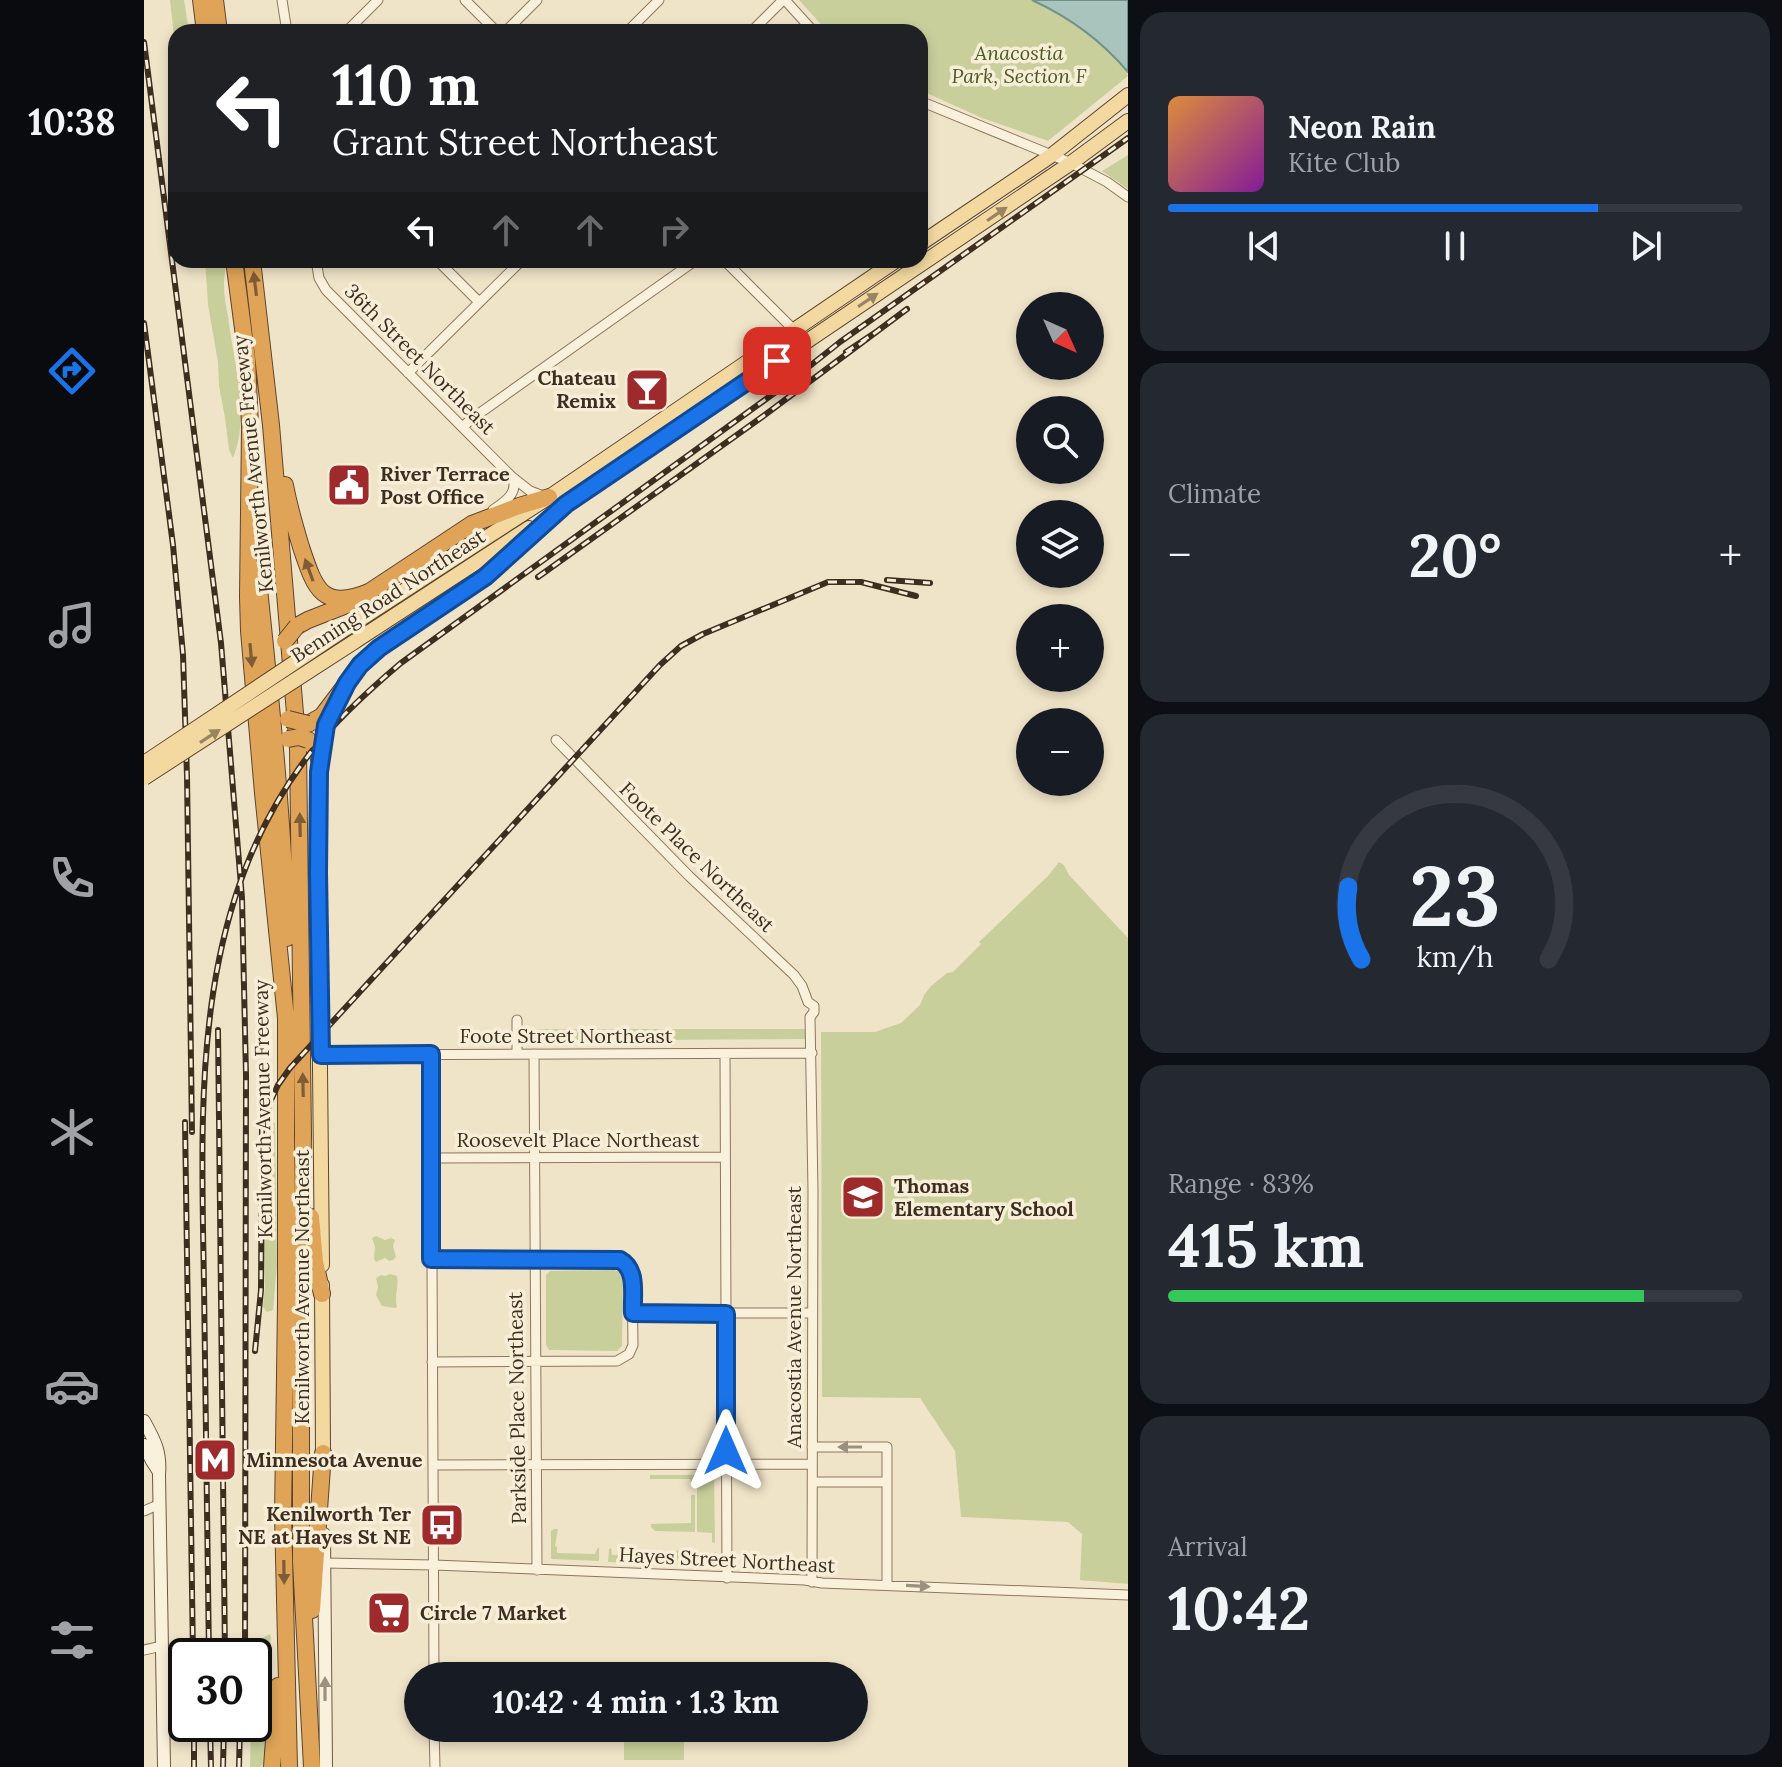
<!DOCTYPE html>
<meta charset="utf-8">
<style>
body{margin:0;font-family:Lora,serif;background:#242831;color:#f1f3f6;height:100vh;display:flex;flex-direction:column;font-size:30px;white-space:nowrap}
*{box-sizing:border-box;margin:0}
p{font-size:26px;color:#9ea1a6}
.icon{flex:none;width:44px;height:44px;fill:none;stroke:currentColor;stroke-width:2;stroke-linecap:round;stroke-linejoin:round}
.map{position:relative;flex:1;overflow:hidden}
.details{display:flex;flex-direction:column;gap:12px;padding:12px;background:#0d0f14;width:654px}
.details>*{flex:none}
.guide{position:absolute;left:24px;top:24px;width:760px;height:244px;border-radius:24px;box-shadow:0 4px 12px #0003;background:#202124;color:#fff;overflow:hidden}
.needle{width:52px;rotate:135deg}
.controls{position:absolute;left:872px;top:292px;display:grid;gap:16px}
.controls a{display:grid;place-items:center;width:88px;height:88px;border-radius:50%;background:#171b24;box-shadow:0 4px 12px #0003;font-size:40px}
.speed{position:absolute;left:24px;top:1638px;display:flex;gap:16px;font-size:40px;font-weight:700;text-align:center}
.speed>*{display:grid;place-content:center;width:104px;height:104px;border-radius:50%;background:#171b24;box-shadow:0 4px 12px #0003;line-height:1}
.speed .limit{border:4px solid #111;border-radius:12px;background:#fff;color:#111}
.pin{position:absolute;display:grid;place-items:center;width:68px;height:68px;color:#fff;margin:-34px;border-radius:16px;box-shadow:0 4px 12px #0006}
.me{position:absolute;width:88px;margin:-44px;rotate:0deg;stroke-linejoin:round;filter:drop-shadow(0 0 6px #0008)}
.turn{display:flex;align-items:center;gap:28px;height:168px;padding:0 32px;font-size:36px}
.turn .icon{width:104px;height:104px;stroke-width:2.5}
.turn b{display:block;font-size:56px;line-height:68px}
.lanes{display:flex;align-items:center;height:76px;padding:0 32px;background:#0003;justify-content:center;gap:40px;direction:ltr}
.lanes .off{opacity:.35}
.big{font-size:60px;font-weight:700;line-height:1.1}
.details .tile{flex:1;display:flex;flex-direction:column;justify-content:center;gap:12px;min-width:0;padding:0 28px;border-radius:24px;background:#242831}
.details .dial{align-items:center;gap:0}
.dial svg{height:208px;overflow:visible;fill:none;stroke:#363941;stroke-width:7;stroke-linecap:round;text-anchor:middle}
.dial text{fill:#f1f3f6;stroke:none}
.song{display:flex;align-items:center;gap:24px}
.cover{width:96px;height:96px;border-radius:12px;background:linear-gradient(135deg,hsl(30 70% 55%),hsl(290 70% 35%))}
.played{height:8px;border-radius:4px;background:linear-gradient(90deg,#1a73e8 75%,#363941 75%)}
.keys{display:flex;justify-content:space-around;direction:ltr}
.heat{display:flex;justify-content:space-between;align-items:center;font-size:44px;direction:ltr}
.charge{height:12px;border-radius:6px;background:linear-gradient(90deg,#34c759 83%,#363941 0)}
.trip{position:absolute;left:260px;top:1662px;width:464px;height:80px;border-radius:40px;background:#171b24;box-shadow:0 4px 12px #0003;font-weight:700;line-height:80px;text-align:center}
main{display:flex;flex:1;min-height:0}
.tab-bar{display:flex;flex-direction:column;width:144px;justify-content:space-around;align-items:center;background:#090b0e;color:#9ea1a6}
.tab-bar .icon{width:56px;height:56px}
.tab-bar .active{color:#1a73e8}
.tab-bar b{font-size:36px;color:#f1f3f6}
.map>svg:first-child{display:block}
</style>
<main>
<nav class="tab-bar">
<b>10:38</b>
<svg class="icon active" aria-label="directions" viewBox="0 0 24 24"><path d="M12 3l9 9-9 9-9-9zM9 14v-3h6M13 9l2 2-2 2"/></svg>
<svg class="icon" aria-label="music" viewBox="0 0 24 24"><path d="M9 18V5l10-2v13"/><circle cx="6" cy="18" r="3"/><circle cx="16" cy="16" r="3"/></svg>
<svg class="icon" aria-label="phone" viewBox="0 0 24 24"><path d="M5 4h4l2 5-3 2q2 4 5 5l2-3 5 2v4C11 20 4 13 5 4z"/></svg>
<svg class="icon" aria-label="climate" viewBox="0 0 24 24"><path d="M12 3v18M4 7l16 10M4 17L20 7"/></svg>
<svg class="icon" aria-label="car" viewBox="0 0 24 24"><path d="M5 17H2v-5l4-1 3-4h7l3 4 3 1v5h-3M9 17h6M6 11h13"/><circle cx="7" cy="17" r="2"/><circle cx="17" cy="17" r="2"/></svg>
<svg class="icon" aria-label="filters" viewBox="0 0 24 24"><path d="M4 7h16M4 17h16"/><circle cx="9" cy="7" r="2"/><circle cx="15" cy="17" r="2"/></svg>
</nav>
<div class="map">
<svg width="984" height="1767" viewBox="0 0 984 1767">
<rect width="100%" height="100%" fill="#f0e4c8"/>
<path fill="#c9cf9b" d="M26 0H40L45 32H32V55Z
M655 0H902L901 6C925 21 977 49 984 76L904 141 838 118 776 90V32H684Z
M984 155V189L958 171Z
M61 260H81C82 269 80 276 80 285 80 294 82 307 84 316 89 362 107 413 89 458L85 450 81 418 75 386 74 362 64 305Z
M915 862 920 865 925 875 984 938V1584L936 1580 938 1534 924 1522 817 1517 811 1451 776 1398 678 1397 677 1032H731L757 1023 776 1005 780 995 787 986 803 973 809 972 837 944 835 942 904 876Z
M386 1029H661V1039L383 1041Z
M125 1115 131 1124 133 1264 129 1310 123 1312 119 1307 121 1285 119 1236 122 1129Z
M232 1236 241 1240 247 1238 251 1240 249 1246 252 1257 249 1260 245 1261 241 1258 232 1262 230 1259 231 1247 228 1238Z
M470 1270 477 1273 479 1277 478 1346 473 1351 405 1350 402 1345V1275L406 1271Z
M246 1274 253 1276C255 1287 250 1297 253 1307L251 1308 238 1306 232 1295 234 1287 232 1278 237 1275 241 1276Z
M506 1475H570L571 1543 568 1542V1533L553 1532V1487L551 1486V1482H547L546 1479H506Z
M547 1495H551V1532L511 1531 507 1527V1524L547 1523Z
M410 1529H414L411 1546 413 1547V1553L451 1554 454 1547 455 1548V1561L407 1559V1531Z
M467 1548 468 1555 496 1556 498 1549 500 1556 532 1558V1551L534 1550 536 1558 567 1559 568 1553 572 1552V1563L569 1566 464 1562 465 1549Z
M126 1634 127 1638 123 1661 121 1723 122 1748 121 1752V1760L117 1767H106L107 1724H110C110 1700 114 1673 109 1651L120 1637Z
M480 1728H540V1760H480Z"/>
<path fill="#a9c4bc" stroke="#6f938a" stroke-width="2" d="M888 0H984V72C958 41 925 17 888 0Z"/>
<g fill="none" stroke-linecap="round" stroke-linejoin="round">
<g stroke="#8d765c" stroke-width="11">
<path id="minor" d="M138 0 143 32
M321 0 353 32
M641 0 670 32
M202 32 234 0
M361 32 393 0
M483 32 515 0
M607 32 639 0
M776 101 927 163 963 182 984 197
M172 260 175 278 182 290 367 476 386 491 399 496
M293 260 335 302
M580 260 650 330 660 343
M264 373 378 260
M319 427 326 420 552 260
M349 510C360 502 374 494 369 479
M412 740 545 876 650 975 658 986 664 1002 670 1006V1012L666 1017 669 1191 668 1582
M287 1054 290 1676
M373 1054V1020
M390 1054 393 1570
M581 1054 583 1578
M177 1055 668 1053
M287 1158 581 1157
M287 1259H471C481 1261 486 1266 488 1275L489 1345 485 1354 473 1361 288 1362
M489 1313H668
M668 1447H743V1585
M290 1465 668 1464
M669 1482H743
M0 1511 16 1504
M180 1563 290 1565 661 1580 678 1583 984 1595
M0 1650 18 1646
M290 1728 291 1767"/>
</g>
<g stroke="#6f573f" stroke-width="14">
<path id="secondary" d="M0 1421C11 1441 17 1452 15 1475L20 1767
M0 1445 8 1461 15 1472
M180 1534 182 1767"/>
</g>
<g stroke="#5b4430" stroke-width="16">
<path id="primary" d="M776 244 908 155 984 95
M416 508 927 163 984 121
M201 629 405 497 753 260
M210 642 385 528
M178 1265 174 872 175 772 182 725 203 683 216 665 235 648 341 577 422 504
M178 1285 179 1453"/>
</g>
<g stroke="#5b4430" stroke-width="18">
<path id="motorway" d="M57 0 61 32
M71 0 75 32
M90 260 103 359 106 426 104 597 105 631 119 793 142 1018V1304L139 1515 145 1767
M108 260 127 425 154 749 159 1134 157 1270V1561L168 1767
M141 485C145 507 151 527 157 547 171 589 178 612 227 591
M113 570C126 692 139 815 143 938
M153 626 164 620 210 602 328 524 375 506 405 497
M164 724 178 716 203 683
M164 740 173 752 176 762
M167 1217 171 1262 178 1294
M168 1610 179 1453
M128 1767 134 1686"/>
</g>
<use href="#minor" stroke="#faf1dc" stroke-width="9"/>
<use href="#secondary" stroke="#faf1dc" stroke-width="12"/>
<use href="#primary" stroke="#f3d9a0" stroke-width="14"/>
<use href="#motorway" stroke="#e0a458" stroke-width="16"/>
<g stroke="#3d2e20" stroke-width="6">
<path id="rail" d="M0 42 77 643 98 898 102 1075 101 1656
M0 323 29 545 39 655 43 776 48 1132
M702 352 732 332
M394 577 618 417 763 309
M743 580 786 583
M74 1030 81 1656
M41 1122 49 1656
M111 1351 117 1290 118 1126 127 1100 134 1085 146 1068 516 665 537 646 559 634 684 582H717L772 596
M65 1656C63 1533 62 1410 60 1286 57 1100 46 908 167 752 194 718 225 690 257 663L647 381 696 342 984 138
M50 1724V1767
M66 1724 67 1767
M79 1767 80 1724
M95 1767 96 1724"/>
</g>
<use href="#rail" stroke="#f7eed8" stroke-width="3" stroke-dasharray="9" stroke-linecap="butt"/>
<g stroke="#5b4430" stroke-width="16" stroke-linecap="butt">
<path id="primary-bridge" d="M0 763 201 629
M0 778 210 642"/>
</g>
<g stroke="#5b4430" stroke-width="18" stroke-linecap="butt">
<path id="motorway-bridge" d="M141 641 153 626
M144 719 164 724
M144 739 155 737 164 740"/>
</g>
<use href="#primary-bridge" stroke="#f3d9a0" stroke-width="14"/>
<use href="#motorway-bridge" stroke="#e0a458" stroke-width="16"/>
</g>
<defs><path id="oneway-solid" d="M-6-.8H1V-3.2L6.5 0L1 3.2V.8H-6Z" transform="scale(2)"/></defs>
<g fill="#988460">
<use href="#oneway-solid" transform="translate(853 214) rotate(-34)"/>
<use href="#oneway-solid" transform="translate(724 300) rotate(-34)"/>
<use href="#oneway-solid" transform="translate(66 736) rotate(-33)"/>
</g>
<g fill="#7e5d36">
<use href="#oneway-solid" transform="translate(111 284) rotate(-97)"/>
<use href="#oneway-solid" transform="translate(165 570) rotate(-110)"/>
<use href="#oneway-solid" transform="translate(107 655) rotate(85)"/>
<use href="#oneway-solid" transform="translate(156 825) rotate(-91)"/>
<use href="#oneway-solid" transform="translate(159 1085) rotate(-91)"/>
<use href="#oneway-solid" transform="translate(140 1572) rotate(89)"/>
</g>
<g fill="#9c907e">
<use href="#oneway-solid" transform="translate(706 1447) rotate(-180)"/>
<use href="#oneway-solid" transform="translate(774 1586) rotate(3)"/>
<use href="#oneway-solid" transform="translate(181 1689) rotate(-90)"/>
</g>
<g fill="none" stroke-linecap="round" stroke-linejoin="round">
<g stroke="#114b97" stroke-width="20">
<path id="route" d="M582 1451V1314L489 1313C488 1295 494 1270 476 1260L287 1259V1054L177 1055 174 872 175 772 182 725 203 683 216 665 235 648 341 577 422 504 633 361"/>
</g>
<use href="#route" stroke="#1a73e8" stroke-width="14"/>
</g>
<defs>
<g id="bar-square" transform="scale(2.3)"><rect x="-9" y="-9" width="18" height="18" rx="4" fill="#9e2a2b" stroke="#f7eed8"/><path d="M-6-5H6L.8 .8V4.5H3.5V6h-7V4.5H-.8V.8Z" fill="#fff"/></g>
<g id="civic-square" transform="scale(2.3)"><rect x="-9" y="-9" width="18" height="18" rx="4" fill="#9e2a2b" stroke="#f7eed8"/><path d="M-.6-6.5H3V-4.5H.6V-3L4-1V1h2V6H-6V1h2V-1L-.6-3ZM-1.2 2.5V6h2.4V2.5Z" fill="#fff"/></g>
<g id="school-square" transform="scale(2.3)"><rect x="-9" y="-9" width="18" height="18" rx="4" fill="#9e2a2b" stroke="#f7eed8"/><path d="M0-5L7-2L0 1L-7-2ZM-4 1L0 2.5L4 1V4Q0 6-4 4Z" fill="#fff"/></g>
<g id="metro-square" transform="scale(2.3)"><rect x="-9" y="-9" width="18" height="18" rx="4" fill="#9e2a2b" stroke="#f7eed8"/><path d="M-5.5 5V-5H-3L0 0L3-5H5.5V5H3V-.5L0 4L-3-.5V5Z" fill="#fff"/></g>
<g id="bus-square" transform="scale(2.3)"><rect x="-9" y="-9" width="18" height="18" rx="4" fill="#9e2a2b" stroke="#f7eed8"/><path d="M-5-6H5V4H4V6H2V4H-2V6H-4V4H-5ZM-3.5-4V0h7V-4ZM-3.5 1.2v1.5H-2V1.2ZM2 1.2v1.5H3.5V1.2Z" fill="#fff"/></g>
<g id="supermarket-square" transform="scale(2.3)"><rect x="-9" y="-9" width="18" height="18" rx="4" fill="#9e2a2b" stroke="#f7eed8"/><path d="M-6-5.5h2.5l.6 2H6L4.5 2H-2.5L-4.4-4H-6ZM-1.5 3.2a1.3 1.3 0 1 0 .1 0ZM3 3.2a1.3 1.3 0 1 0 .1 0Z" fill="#fff"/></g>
</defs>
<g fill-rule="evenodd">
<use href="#bar-square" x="503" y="390"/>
<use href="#civic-square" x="205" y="485"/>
<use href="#school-square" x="719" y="1197"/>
<use href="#metro-square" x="71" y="1460"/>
<use href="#bus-square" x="298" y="1525"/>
<use href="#supermarket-square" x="245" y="1613"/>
</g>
<g text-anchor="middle" stroke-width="7" stroke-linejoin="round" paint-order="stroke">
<g font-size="20" font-style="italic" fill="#4d5a26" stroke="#f7eed8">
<text x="875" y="60">Anacostia<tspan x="875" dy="23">Park, Section F</tspan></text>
</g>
<g font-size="20" fill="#3d2e20" stroke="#f7eed8">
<text transform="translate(276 359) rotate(45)" y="7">36th Street Northeast</text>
<text transform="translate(109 464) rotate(-96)" y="7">Kenilworth Avenue Freeway</text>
<text transform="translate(244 596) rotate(-33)" y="7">Benning Road Northeast</text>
<text transform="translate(553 857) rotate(44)" y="7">Foote Place Northeast</text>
<text x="422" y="1043">Foote Street Northeast</text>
<text transform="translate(119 1109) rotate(-91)" y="7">Kenilworth Avenue Freeway</text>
<text x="434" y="1147">Roosevelt Place Northeast</text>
<text transform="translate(158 1287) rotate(-90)" y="7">Kenilworth Avenue Northeast</text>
<text transform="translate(650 1317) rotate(-90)" y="7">Anacostia Avenue Northeast</text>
<text transform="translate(373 1408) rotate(-91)" y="7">Parkside Place Northeast</text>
<text transform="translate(583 1560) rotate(3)" y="7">Hayes Street Northeast</text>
</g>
<g font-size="20" font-weight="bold" fill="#3d2e20" stroke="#f7eed8" text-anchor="start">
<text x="472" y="385" text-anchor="end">Chateau<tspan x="472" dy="23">Remix</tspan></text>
<text x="236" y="481">River Terrace<tspan x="236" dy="23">Post Office</tspan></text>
<text x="750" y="1193">Thomas<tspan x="750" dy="23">Elementary School</tspan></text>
<text x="102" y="1467">Minnesota Avenue</text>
<text x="267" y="1521" text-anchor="end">Kenilworth Ter<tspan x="267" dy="23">NE at Hayes St NE</tspan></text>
<text x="276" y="1620">Circle 7 Market</text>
</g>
</g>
</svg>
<div class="controls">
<a><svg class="needle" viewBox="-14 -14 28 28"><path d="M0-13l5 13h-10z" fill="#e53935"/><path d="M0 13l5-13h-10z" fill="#9ea1a6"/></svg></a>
<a><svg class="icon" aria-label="search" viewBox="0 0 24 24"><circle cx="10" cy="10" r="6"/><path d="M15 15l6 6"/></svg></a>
<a><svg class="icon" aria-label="layers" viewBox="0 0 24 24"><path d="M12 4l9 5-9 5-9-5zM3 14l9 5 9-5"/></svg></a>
<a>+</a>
<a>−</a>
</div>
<div class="speed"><div class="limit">30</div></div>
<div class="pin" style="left:633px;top:361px;background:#d93025"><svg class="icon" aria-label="arrive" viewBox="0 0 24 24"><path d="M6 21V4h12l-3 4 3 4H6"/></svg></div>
<svg class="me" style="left:582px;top:1451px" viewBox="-20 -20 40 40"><path d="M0-17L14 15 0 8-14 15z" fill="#1a73e8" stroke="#fff" stroke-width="4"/></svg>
<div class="trip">10:42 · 4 min · 1.3 km</div>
<div class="guide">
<div class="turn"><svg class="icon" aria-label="left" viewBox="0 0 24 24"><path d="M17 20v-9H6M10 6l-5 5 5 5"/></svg><div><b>110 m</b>Grant Street Northeast</div></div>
<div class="lanes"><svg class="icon" aria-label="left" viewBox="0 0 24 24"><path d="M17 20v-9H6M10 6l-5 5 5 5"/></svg><svg class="icon off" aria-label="ahead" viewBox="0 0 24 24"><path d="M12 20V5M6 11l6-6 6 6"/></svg><svg class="icon off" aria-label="ahead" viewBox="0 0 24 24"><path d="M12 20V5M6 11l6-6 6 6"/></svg><svg class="icon off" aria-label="right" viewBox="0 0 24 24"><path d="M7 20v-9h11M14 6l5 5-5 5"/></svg></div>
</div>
</div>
<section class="details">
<div class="tile">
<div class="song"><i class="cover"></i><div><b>Neon Rain</b><p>Kite Club</p></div></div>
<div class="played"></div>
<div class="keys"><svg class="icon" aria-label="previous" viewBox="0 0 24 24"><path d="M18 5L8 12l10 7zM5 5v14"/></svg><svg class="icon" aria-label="pause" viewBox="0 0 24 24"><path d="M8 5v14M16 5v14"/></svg><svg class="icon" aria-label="next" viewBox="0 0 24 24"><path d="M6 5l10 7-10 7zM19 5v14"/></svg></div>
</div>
<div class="tile"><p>Climate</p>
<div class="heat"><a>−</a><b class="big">20°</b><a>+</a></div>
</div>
<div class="tile dial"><svg viewBox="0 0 100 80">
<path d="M14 69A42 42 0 1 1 86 69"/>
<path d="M14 69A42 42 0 0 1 9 41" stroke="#1a73e8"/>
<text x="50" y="56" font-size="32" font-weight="700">23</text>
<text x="50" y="72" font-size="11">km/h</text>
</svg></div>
<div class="tile"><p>Range · 83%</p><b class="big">415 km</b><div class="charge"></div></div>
<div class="tile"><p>Arrival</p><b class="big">10:42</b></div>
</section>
</main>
